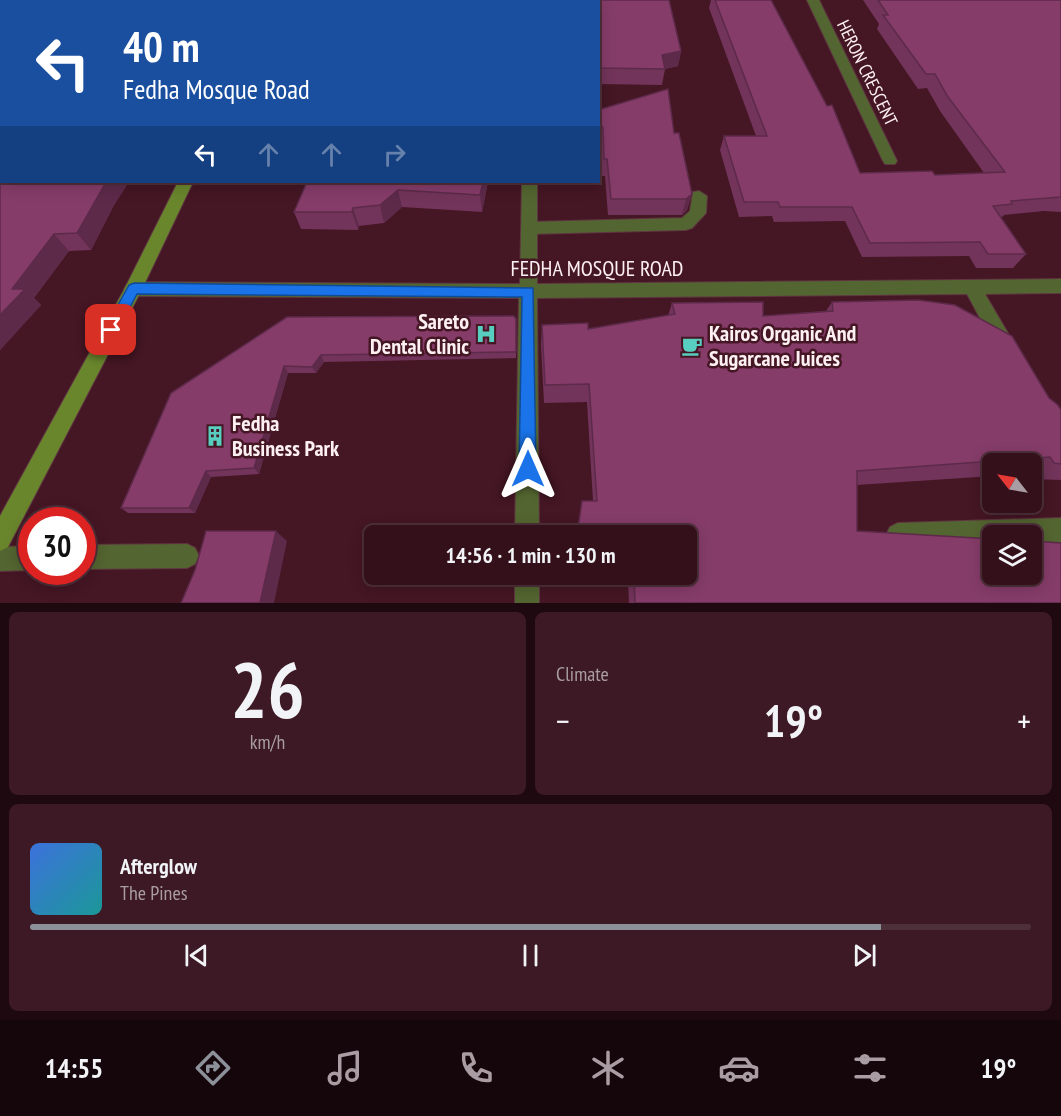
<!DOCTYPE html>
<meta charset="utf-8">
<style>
body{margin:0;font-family:"PT Sans Narrow",sans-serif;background:#3c1924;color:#f1f3f6;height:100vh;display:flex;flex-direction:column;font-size:22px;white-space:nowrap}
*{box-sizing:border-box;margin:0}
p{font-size:20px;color:#a99da3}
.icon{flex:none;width:33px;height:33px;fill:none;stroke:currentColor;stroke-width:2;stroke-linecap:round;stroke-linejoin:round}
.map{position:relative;height:603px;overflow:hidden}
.side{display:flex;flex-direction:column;gap:9px;padding:9px;background:#1d090f;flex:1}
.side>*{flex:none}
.guide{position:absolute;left:0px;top:0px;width:600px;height:183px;box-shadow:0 3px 15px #0003,0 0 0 2px #4e303a;background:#1a4fa0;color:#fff;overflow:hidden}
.needle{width:39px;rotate:301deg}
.tools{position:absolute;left:982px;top:453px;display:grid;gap:12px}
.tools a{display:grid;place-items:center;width:60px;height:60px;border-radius:9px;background:#34101b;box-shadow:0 3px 15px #0003,0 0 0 2px #4e303a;font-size:30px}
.speed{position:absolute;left:18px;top:507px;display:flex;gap:12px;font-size:30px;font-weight:700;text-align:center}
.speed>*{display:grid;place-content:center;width:78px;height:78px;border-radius:50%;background:#34101b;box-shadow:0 3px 15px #0003,0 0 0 2px #4e303a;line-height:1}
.speed .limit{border:9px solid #d22;background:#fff;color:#111}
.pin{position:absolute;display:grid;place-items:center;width:51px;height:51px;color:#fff;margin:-26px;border-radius:12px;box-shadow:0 3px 9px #0006}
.me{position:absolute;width:66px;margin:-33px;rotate:0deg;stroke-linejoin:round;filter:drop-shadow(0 0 4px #0008)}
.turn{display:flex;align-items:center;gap:21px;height:126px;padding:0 24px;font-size:27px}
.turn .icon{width:78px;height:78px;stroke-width:2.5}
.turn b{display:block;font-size:42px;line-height:51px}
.lanes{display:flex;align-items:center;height:57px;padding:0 24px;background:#0003;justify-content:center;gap:30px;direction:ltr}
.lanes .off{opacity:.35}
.big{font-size:45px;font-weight:600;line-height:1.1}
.side .card{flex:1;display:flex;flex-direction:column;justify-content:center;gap:9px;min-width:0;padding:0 21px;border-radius:9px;background:#3c1924}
.side .dial{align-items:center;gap:0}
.dial b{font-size:78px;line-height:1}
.song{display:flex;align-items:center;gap:18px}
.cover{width:72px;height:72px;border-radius:9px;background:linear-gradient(135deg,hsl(220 70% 55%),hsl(180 70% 35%))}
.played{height:6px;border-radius:3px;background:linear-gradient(90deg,#8c9099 85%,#4e303a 85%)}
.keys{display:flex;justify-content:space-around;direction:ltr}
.heat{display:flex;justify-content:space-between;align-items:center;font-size:33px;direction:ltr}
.side .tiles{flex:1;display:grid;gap:9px;grid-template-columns:1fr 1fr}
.card:last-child{grid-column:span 2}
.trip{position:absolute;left:364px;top:525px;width:333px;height:60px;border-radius:9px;background:#34101b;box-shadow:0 3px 15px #0003,0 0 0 2px #4e303a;font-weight:600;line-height:60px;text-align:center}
.menu{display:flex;height:96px;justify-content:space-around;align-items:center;background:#15060b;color:#a99da3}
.menu .icon{width:42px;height:42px}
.menu .on{color:#8c9099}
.menu b{font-size:27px;color:#f1f3f6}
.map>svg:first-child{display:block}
</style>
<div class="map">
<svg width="1061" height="603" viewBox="0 0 1061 603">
<rect width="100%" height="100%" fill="#451624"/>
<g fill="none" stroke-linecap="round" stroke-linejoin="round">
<g stroke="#5f3541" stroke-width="2">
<path id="lane" d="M315 0H327L315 2Z
M699 191 707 196 706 213 692 228 686 230 529 234 521 228 529 222 682 218 690 211 693 192Z
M1061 518V542H1032V536H993V544L898 547 890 543 886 535 890 527 898 523Z"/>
</g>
<g stroke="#5f3541" stroke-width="2">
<path id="street" d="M526 0H538V2H526Z
M807 0H819L897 161 895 164H885L883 161Z
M0 7H2V13H0Z
M0 21H2L0 30Z
M522 182H537V284L1061 279V293L985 294 1016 347 1013 353 1006 355 999 353 967 294 537 298 539 536H515L519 298 133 296 127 294 124 289 127 284 133 282 520 284Z
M187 544 195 548 199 556 195 564 187 568 82 569V545Z
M32 546V570L0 571V547Z
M515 574H539V603H515Z"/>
</g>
<g stroke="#5f3541" stroke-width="2">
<path id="secondary" d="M270 0H282L269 2Z
M178 182H193L142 289 8 547 0 551V516L125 288Z"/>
</g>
<use href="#lane" fill="#536530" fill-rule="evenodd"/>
<use href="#street" fill="#536530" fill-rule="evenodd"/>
<use href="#secondary" fill="#6a862d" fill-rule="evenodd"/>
</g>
<path fill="#72345a" d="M583 0H669L681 51 678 66 665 69 662 85 598 84V2H583Z
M711 0H771L860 173 935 175 984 173 940 111 927 88 918 89 877 29 879 24 863 0H1061V212L1044 211 1004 215 1001 218 1026 254 1013 268H976L969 256 862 257 845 221 774 222 772 216 739 217 720 150 724 136H756L709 8Z
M598 110 674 133 692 194 687 210 682 215H608L605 176H602L601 145 598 140Z
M307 182H488L482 212 402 207 384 223 359 226 358 230 301 229 294 212Z
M113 207 91 250 69 251 34 298 41 305 0 350V258Z
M832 302 1049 398 1061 410V480L1032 479V464H993V476L857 485V531L1061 603H629L628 581 570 582 571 574H687V536H576L582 501H593L587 402 544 403 541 345 542 325 588 329 668 316 672 303 763 316 826 311Z
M287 317 516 319V358L324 362 316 373H288L259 474 211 477 195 513H128L121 508Z"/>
<path fill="#5d2a4a" d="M210 0H226L225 2H209Z
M681 51 678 66 665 69 662 55Z
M106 182H129L113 207 91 250 77 233Z
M483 182H488L482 212 480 195Z
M398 190 402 207 384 223 380 205Z
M692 194 687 210 682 215 686 199Z
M353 208 359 226 358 230 352 212Z
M54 234 69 251 34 298 41 305 0 350V315L12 289Z
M321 355 324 362 316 373 312 367Z
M284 366 288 373 259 474 254 468Z
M206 471 211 477 195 513 189 508Z
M276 531 287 541 274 603H260Z"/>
<path fill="#853c69" stroke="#5d2a4a" stroke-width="1.5" d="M163 0H210L209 2H162Z
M327 0H482V2H327Z
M583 0H669L681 51 662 55 665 69 598 68V2H583Z
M715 0H771L827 106 832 105 860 173 932 171 935 175 1005 172 948 97 935 74H926L883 15H888L878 0H1061V197L1011 201 1012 204 993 206 1026 254H988L980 242 870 243 852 207H780L778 202H744L724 136H767Z
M2 52V182H106L77 233 54 234 12 289H25L0 315V54Z
M668 89 674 133H679L692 194 686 199H611L607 159H604L603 128 598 120V110Z
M307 182H483L480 195 398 190 380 205 353 208 352 212H294Z
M918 300 955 305 1012 336 1049 398 1058 405 1061 410V464L1054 463 1050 457 857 471V531L993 539V574H1032V541L1061 543V603H635L634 574H687V536H577L582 501H597L589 384 545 385 542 325 588 323V329L675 314 672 303 763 302V316L833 311 832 302Z
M514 316 516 319V352L321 355 312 367 284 366 254 468 206 471 189 508H121L171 393 287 317Z
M206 531H276L260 603H181L195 570Z"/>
<path fill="#1a73e8" stroke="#114b97" stroke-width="1.5" d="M134 283 533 288 536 469 534 474 528 477 522 474 519 469 522 297 137 294 116 334H106L104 330 129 285Z"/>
<defs>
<g id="hospital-bare" transform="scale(1.62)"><path d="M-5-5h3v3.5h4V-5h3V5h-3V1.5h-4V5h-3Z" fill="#58cec0" stroke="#451624" stroke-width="2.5" paint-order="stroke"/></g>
<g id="cafe-bare" transform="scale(1.62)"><path d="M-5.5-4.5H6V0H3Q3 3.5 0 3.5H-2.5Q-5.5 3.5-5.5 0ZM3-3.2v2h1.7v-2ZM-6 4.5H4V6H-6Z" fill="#58cec0" stroke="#451624" stroke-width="2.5" paint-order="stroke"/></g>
<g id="building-bare" transform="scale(1.62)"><path d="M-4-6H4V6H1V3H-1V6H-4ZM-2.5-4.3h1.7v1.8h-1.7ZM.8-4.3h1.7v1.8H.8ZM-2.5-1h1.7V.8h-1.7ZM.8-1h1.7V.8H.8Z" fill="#58cec0" stroke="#451624" stroke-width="2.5" paint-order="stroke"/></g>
</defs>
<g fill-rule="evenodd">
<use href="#hospital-bare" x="486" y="334"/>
<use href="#cafe-bare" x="692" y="346"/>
<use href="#building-bare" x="215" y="436"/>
</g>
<g text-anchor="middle" stroke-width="5" stroke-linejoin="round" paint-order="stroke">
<g font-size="18" fill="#fdf0f2" stroke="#451624">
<text transform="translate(867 73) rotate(64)" y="6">HERON CRESCENT</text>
</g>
<g font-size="22" fill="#fdf0f2" stroke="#451624">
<text x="597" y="276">FEDHA MOSQUE ROAD</text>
</g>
<g font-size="22" font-weight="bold" fill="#fdf0f2" stroke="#451624" text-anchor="start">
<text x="469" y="329" text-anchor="end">Sareto<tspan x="469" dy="25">Dental Clinic</tspan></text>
<text x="709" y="341">Kairos Organic And<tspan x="709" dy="25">Sugarcane Juices</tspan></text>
<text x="232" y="431">Fedha<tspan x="232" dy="25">Business Park</tspan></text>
</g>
</g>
</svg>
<div class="tools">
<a><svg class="needle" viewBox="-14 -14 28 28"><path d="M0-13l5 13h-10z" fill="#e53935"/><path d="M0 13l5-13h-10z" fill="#a99da3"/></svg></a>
<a><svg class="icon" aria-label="layers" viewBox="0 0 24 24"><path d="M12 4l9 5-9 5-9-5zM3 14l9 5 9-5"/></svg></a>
</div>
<div class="speed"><div class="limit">30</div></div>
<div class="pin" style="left:111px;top:330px;background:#d93025"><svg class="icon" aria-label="arrive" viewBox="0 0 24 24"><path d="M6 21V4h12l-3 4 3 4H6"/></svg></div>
<svg class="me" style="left:528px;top:469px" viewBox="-20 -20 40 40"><path d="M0-17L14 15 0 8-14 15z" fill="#1a73e8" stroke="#fff" stroke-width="4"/></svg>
<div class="trip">14:56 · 1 min · 130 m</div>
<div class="guide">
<div class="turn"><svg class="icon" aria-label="left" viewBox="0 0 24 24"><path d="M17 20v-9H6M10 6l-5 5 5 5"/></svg><div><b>40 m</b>Fedha Mosque Road</div></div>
<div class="lanes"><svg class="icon" aria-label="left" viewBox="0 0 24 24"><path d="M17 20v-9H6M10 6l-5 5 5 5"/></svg><svg class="icon off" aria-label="ahead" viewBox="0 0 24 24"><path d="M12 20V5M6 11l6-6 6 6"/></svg><svg class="icon off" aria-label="ahead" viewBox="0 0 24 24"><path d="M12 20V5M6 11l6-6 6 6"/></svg><svg class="icon off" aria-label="right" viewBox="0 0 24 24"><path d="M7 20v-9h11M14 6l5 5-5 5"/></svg></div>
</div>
</div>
<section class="side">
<div class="tiles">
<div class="card dial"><b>26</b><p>km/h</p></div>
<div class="card"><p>Climate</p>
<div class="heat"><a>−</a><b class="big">19°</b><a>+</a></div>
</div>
<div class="card">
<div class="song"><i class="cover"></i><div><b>Afterglow</b><p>The Pines</p></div></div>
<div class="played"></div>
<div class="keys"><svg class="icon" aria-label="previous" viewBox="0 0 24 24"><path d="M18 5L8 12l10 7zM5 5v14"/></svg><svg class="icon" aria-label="pause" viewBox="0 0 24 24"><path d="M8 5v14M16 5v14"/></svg><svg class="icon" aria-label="next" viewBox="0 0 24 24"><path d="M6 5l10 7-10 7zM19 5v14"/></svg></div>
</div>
</div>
</section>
<nav class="menu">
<b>14:55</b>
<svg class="icon on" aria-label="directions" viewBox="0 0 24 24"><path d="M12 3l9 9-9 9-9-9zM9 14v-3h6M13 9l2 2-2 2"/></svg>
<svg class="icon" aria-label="music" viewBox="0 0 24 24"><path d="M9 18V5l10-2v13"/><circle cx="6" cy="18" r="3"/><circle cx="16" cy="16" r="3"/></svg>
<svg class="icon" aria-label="phone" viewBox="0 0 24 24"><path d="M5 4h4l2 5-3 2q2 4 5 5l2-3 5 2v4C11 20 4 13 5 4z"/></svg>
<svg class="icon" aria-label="climate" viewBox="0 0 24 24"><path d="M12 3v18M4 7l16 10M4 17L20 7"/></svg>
<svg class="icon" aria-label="car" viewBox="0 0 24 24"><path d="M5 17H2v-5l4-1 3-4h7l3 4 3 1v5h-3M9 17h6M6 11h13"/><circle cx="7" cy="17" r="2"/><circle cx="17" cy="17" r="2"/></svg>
<svg class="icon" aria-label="filters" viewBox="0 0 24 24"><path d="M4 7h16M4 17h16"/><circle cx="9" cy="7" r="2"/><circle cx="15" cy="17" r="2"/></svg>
<b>19°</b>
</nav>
